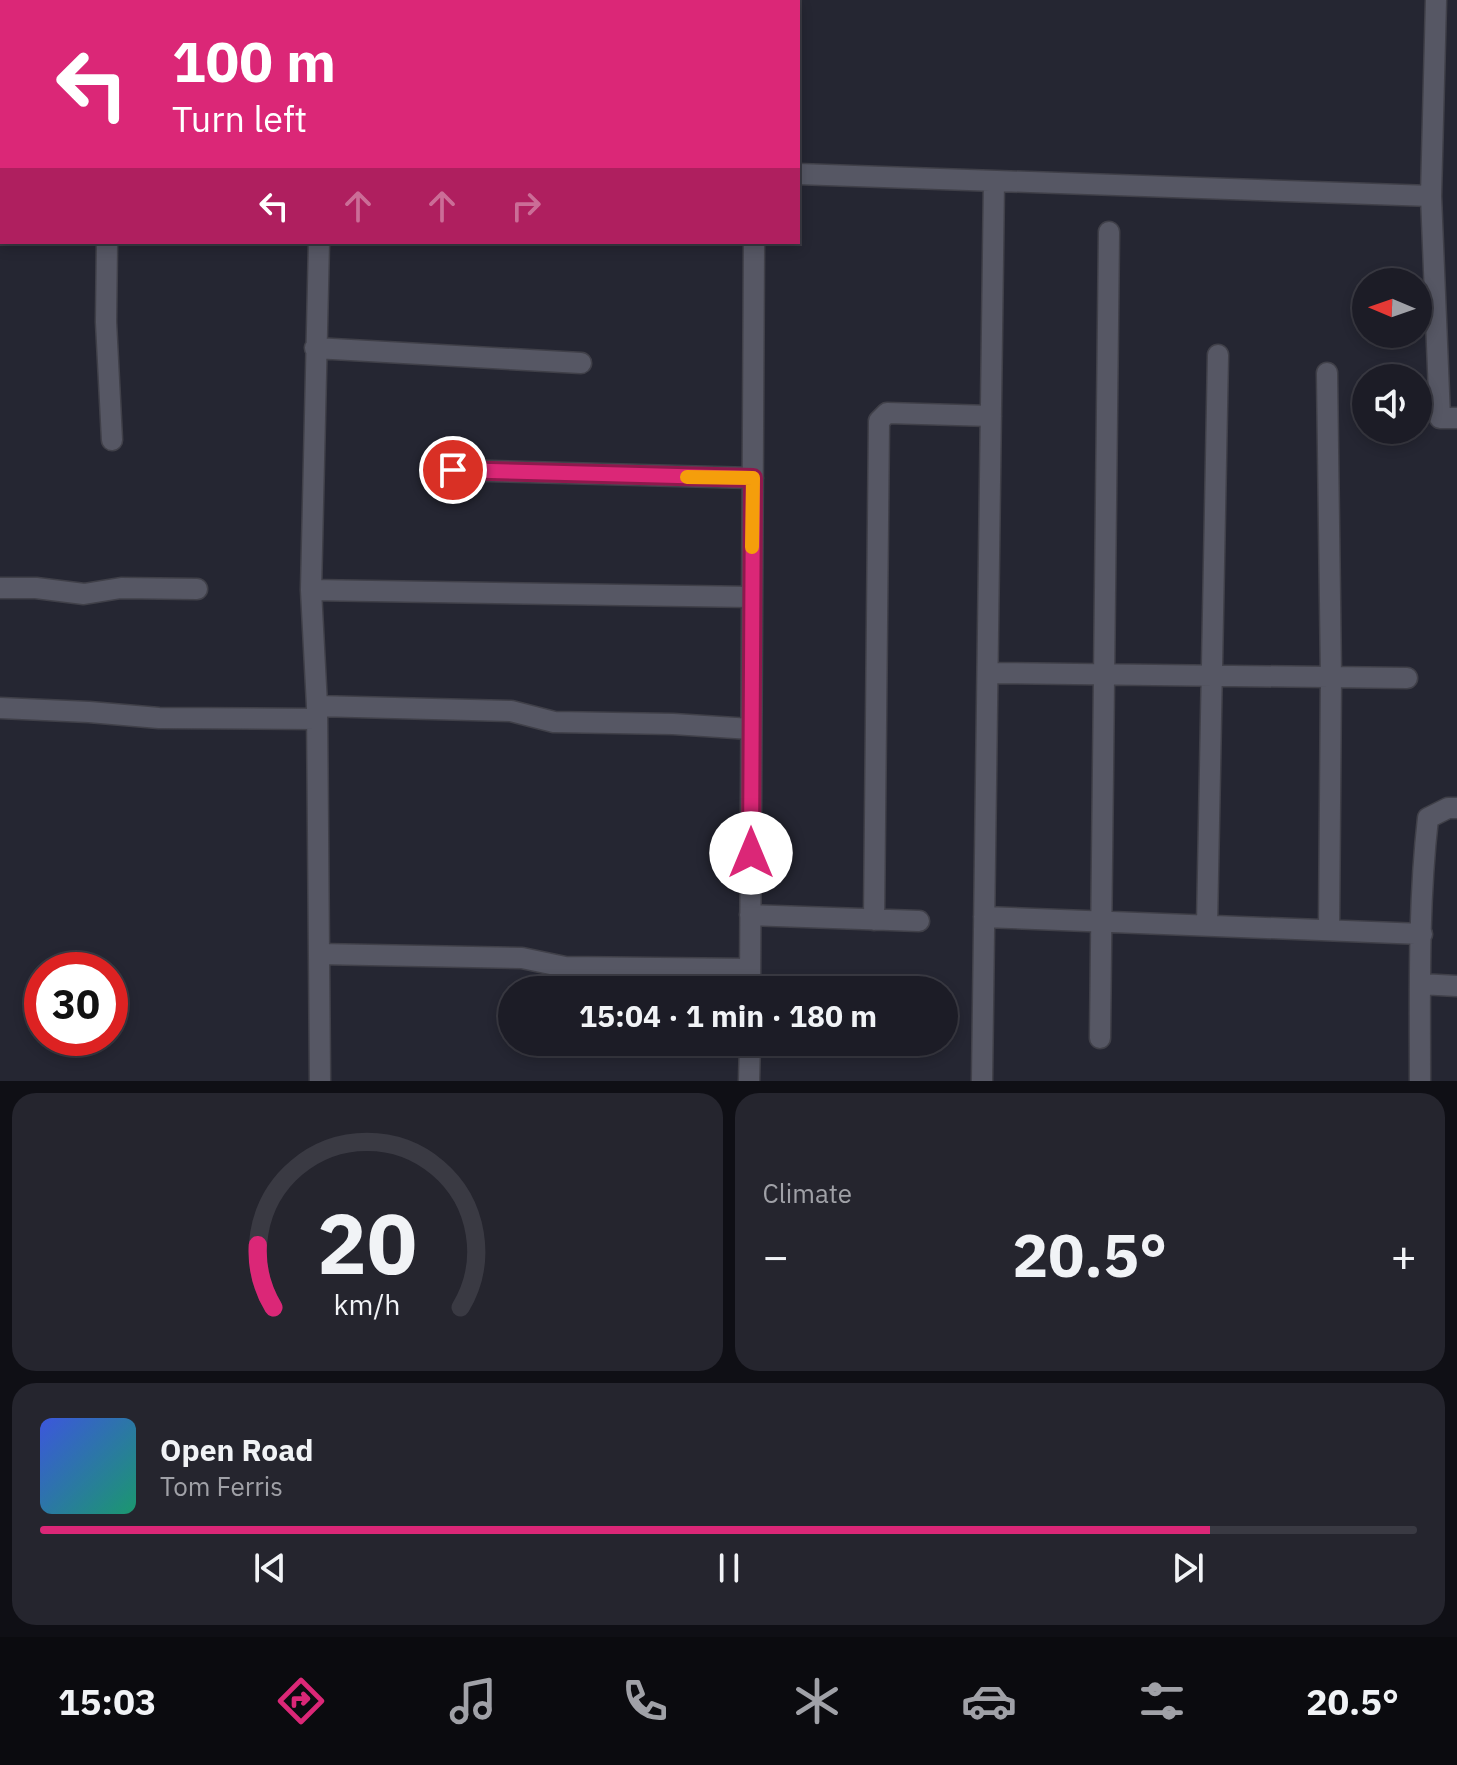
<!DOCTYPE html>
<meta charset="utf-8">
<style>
body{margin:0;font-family:"IBM Plex Sans",sans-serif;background:#25252e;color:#f1f3f6;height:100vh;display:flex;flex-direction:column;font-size:30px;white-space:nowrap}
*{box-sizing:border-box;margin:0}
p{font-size:26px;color:#a0a1a7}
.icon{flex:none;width:44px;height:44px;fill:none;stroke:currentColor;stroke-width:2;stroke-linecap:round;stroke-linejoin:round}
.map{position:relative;height:1081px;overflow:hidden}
.panel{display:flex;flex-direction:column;gap:12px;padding:12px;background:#0f0f15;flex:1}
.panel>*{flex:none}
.guide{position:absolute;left:0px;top:0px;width:800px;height:244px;box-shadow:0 4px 12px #0003,0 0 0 2px #3a3a43;background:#db2777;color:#fff;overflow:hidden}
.needle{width:52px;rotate:272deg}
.fabs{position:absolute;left:1352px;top:268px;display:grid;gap:16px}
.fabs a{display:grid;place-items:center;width:80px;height:80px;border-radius:50%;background:#1c1c26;box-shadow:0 4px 12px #0003,0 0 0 2px #3a3a43;font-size:40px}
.speed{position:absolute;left:24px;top:952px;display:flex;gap:16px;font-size:40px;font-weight:700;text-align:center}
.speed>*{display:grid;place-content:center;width:104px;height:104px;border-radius:50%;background:#1c1c26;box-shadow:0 4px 12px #0003,0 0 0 2px #3a3a43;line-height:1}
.speed .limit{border:12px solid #d22;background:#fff;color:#111}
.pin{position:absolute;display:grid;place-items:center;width:68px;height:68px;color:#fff;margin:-34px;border:4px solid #fff;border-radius:50%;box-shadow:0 2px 8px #0007}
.me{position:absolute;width:88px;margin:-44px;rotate:0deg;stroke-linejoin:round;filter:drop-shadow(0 0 6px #0008)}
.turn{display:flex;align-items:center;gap:28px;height:168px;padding:0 40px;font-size:36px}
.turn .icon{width:104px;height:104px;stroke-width:2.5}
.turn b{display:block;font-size:56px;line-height:68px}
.lanes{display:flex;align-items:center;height:76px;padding:0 40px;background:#0003;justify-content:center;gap:40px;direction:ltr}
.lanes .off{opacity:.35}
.big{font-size:60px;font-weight:700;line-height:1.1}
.panel .card{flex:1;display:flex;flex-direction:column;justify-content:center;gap:12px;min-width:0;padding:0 28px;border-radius:24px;background:#25252e}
.panel .dial{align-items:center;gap:0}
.dial svg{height:208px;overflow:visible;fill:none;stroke:#3a3a43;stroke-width:7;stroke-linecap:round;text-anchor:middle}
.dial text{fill:#f1f3f6;stroke:none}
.song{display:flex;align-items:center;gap:24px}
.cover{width:96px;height:96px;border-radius:12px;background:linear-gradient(135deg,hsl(230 70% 55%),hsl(160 70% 35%))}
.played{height:8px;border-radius:4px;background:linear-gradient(90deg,#db2777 85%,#3a3a43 85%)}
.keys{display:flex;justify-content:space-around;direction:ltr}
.heat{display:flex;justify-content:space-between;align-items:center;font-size:44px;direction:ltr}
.panel .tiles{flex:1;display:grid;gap:12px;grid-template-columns:1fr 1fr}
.card:last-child{grid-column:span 2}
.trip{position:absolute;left:498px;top:976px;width:460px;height:80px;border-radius:40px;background:#1c1c26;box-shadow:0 4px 12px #0003,0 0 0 2px #3a3a43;font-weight:700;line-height:80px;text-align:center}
.dock{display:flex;height:128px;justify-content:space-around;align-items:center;background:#0b0b0f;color:#a0a1a7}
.dock .icon{width:56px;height:56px}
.dock .on{color:#db2777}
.dock b{font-size:36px;color:#f1f3f6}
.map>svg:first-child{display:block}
</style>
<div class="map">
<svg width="1457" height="1081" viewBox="0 0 1457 1081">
<rect width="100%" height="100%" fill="#252632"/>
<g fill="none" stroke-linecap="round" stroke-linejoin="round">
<g stroke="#404049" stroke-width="23">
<path id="minor" d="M1436 0 1431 196 1440 418H1457
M328 2 329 0
M0 146H2
M798 174 1431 196
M107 242 106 322 112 440
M319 242 311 590 317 706 320 1081
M315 348 581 363
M1327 373 1331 677 1329 930
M453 470 753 478
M0 588H36L84 594 121 588 197 589
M311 590 752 597
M988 673 1407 678
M317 706 511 711 554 722 673 724 751 729
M0 708 89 712 159 718 317 719
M750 915 919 921
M984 917 1422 934
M874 920 879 421 887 413 991 416
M1207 925 1218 355
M319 954 522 958 565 967 750 969
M1420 984 1457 986
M750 990 754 242
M1100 1038 1109 232
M749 1081 750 1042
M982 1081 994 181
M1420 1081C1420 994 1418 905 1428 818L1448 808H1457"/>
</g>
<use href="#minor" stroke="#565764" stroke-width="20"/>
</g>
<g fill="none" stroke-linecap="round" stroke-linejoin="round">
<g stroke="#8e194d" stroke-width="20">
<path id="route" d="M453 470 753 478 751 853"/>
</g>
<use href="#route" stroke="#db2777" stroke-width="14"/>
<path stroke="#f59e0b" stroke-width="14" d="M687 477 753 478 752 547"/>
</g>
</svg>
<div class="fabs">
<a><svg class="needle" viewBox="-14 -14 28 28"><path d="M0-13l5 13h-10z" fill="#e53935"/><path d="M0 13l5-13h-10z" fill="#a0a1a7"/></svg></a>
<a><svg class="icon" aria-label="sound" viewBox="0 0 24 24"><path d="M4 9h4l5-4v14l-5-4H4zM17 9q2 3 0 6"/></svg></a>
</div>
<div class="speed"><div class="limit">30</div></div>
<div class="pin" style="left:453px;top:470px;background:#d93025"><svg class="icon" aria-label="arrive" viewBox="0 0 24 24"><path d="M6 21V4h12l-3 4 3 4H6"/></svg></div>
<svg class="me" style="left:751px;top:853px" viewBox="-20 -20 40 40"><circle r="19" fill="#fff"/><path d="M0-13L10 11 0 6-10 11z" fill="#db2777"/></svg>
<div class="trip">15:04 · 1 min · 180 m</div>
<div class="guide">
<div class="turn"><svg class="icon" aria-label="left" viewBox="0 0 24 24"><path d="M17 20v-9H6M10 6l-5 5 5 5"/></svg><div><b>100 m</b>Turn left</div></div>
<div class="lanes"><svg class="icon" aria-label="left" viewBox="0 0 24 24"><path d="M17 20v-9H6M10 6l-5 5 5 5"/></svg><svg class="icon off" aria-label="ahead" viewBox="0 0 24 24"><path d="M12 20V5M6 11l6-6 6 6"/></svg><svg class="icon off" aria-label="ahead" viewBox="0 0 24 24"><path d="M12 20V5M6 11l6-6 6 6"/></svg><svg class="icon off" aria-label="right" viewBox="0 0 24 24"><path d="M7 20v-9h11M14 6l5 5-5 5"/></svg></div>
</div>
</div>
<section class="panel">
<div class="tiles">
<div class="card dial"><svg viewBox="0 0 100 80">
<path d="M14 69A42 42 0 1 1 86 69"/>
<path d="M14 69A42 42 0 0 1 8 45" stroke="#db2777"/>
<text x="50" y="56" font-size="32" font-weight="700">20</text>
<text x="50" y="72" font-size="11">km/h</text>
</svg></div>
<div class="card"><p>Climate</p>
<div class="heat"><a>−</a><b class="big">20.5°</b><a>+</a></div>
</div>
<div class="card">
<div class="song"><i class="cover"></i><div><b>Open Road</b><p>Tom Ferris</p></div></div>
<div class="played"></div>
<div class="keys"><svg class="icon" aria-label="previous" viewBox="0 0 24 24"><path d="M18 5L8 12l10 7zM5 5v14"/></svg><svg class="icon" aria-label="pause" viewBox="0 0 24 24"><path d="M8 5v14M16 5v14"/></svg><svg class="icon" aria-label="next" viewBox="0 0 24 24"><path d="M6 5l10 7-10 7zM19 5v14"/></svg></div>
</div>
</div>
</section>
<nav class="dock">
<b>15:03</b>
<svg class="icon on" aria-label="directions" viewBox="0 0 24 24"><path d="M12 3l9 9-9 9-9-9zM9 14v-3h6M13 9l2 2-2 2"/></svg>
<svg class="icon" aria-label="music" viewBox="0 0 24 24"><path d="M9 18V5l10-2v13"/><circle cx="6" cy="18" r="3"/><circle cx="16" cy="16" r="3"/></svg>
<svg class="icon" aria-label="phone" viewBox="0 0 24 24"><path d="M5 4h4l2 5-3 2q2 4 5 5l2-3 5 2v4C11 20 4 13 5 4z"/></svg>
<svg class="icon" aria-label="climate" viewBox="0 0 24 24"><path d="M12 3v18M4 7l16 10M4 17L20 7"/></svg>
<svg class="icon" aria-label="car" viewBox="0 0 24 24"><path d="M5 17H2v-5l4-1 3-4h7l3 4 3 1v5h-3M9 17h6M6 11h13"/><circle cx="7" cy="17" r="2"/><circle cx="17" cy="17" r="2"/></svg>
<svg class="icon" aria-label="filters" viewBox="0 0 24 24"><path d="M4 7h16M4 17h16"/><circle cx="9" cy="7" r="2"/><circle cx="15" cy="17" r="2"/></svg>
<b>20.5°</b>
</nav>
